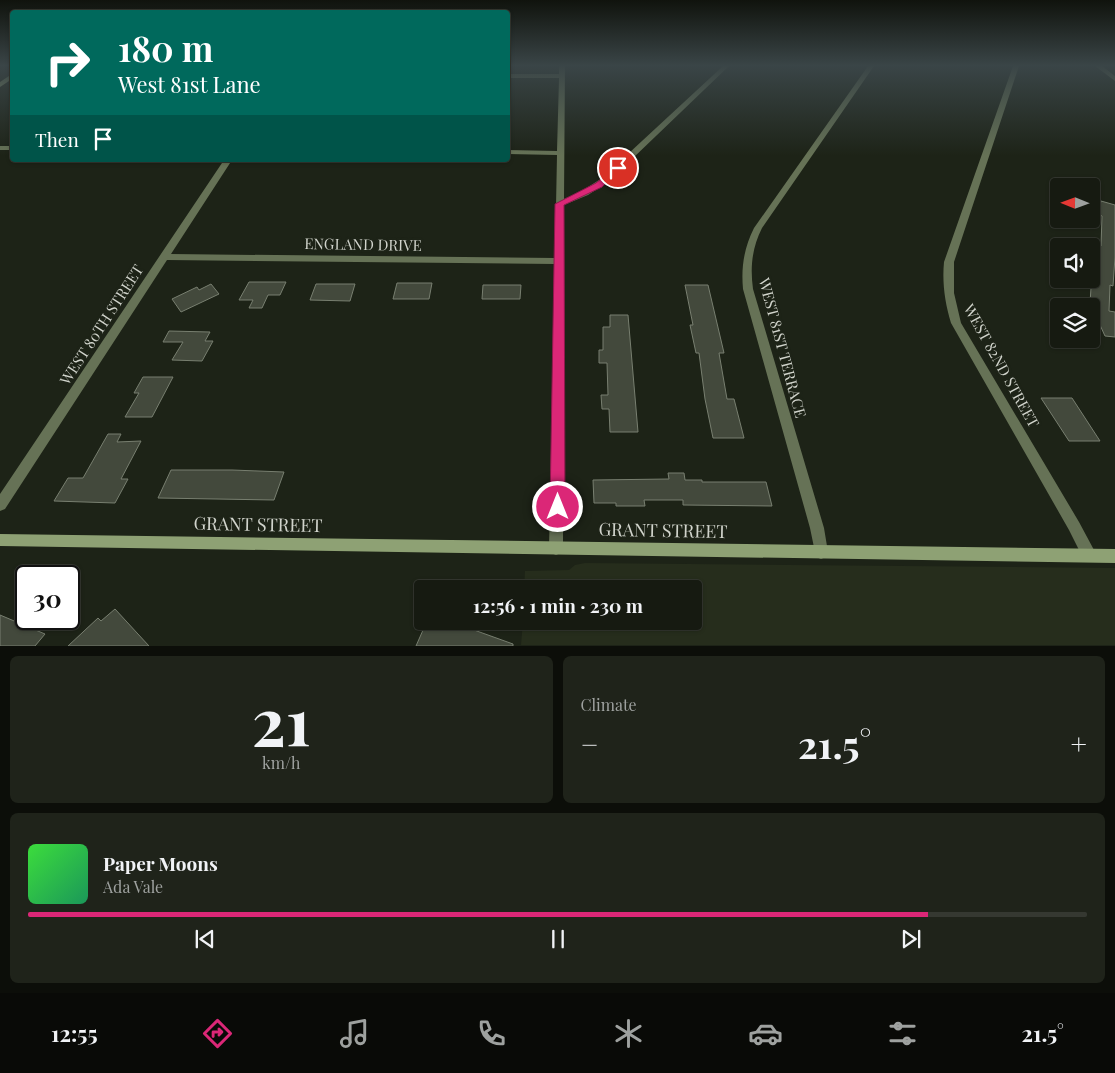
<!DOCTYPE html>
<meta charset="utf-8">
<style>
body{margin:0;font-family:"Playfair Display",serif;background:#1f231a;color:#f1f3f6;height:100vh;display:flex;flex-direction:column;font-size:19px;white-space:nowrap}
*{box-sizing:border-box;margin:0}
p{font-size:16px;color:#9ea19f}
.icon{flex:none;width:28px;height:28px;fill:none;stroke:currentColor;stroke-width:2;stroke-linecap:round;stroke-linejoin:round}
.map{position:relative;height:646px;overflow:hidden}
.panel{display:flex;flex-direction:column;gap:10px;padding:10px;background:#0c0e09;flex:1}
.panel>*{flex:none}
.guide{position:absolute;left:10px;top:10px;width:500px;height:152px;border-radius:5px;box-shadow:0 1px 4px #0004,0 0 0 1px #353831;background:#00695c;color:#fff;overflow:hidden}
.needle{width:32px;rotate:271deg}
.tools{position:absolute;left:1050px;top:178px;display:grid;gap:10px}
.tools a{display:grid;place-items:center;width:50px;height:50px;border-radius:5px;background:#161a11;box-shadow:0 1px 4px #0004,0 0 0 1px #353831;font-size:25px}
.speed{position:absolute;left:15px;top:565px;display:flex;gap:10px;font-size:25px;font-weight:700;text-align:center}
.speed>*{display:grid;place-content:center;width:65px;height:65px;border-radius:50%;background:#161a11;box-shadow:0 1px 4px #0004,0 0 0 1px #353831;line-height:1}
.speed .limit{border:2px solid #111;border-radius:8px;background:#fff;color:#111}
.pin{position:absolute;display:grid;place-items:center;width:42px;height:42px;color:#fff;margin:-21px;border:2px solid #fff;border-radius:50%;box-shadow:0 1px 5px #0007}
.me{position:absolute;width:55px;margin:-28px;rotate:0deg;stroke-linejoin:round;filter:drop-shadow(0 0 4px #0008)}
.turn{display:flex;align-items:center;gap:18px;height:105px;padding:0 25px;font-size:22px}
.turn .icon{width:65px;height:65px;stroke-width:2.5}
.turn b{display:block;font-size:35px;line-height:42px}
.then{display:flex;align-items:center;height:48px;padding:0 25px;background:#0003;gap:10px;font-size:19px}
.big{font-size:38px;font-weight:700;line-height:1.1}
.panel .card{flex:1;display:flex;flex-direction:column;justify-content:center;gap:8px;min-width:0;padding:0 18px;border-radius:8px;background:#1f231a}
.panel .dial{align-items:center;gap:0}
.dial b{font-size:65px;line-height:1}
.song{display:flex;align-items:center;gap:15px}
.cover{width:60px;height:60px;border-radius:8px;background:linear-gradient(135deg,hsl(120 70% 55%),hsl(150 70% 35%))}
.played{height:5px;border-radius:2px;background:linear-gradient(90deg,#db2777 85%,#353831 85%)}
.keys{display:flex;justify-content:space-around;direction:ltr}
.heat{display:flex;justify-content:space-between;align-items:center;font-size:28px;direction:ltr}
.panel .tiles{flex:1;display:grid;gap:10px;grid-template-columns:1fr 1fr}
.card:last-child{grid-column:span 2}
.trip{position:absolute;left:414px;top:580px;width:288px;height:50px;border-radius:5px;background:#161a11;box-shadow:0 1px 4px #0004,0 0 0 1px #353831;font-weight:700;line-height:50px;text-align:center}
.menu{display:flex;height:80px;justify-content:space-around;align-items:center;background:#090a07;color:#9ea19f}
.menu .icon{width:35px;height:35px}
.menu .selected{color:#db2777}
.menu b{font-size:22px;color:#f1f3f6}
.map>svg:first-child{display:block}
</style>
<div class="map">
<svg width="1115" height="646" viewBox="0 0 1115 646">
<rect width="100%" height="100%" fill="#1d2317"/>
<path fill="#262d1c" d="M585 563 1115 568V645H521L523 621H692V589H524L525 571 569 570 575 565Z"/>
<path fill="#43493c" stroke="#787f70" d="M1101 201 1115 205V257L1113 286 1110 285 1109 311 1115 312V337L1105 336 1090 303 1092 273 1095 274 1097 245 1101 246 1102 216 1098 214Z
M249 282H286L280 295H268L262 308H249L253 300H239Z
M397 283H432L429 299H393Z
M211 284 219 294 181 312 172 299 197 287 199 290Z
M316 284H355L350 301 310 300Z
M483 285H521L520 299H482Z
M685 285H708L724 353H719L727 399H734L744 438H713L705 399 699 353H696L690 325H693Z
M610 315H628L638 432H610L609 409H602L601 395H608L607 363H599V350H603V327H610Z
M169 331 210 332 205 341H213L202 361 172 360 183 342H163Z
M143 377H173L152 417H125L139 393H134Z
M1041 398H1072L1100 441H1069Z
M108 434H121L117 442 141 441 121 479H128L115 503 54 501 68 478H83Z
M171 470H232L284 472 274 500 158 498Z
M668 473H684L685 480H702V482H766L772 506 683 505V500H644L645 506H616V503H594L593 480 669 479Z
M115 609 149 646H68L98 618 101 621Z
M0 615 45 634 35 646H0Z
M427 621H449L513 644V646H416Z"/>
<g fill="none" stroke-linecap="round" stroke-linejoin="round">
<path fill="#667256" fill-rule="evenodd" d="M559 66H565L564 199 582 191 602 178 723 66H729L608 182 588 195 564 205 563 548 561 553 556 555 551 553 549 548 555 264 167 260 5 509 0 511V494L224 160H232L171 254 555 258 557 155 508 154V150L557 151 559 78H508V74H559Z
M868 66H874L762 228C752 248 750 267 753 289L824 528 828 552 826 557 821 559 816 557 810 528 743 289C741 267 744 248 754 228Z
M1013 66H1019L954 262V293L961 323 1079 522 1094 550 1096 555 1094 560 1089 562 1084 560 1069 530 951 323C945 303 942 283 944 262Z
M1095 66H1102L1115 76V81Z
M0 146H12V150H0Z"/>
<path fill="#8ea174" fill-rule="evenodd" d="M12 74V79L0 87V82Z
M0 534 1115 549V563L0 546Z"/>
</g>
<linearGradient id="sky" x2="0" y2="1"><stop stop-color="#10130d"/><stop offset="0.42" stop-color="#3a4547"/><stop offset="1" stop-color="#3a4547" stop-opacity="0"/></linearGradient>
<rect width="1115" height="156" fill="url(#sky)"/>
<path fill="#db2777" stroke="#8e194d" d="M618 165 623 168 621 169 602 187 564 205 565 507 563 512 558 514 552 512 550 507 555 204 596 183Z"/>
<g text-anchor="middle" stroke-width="5" stroke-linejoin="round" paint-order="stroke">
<g font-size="15" fill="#d1d4cc" stroke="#1d2317">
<text transform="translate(363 245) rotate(1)" y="5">ENGLAND DRIVE</text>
<text transform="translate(102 325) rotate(-57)" y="5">WEST 80TH STREET</text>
<text transform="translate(782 348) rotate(75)" y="5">WEST 81ST TERRACE</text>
<text transform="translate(1001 366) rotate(61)" y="5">WEST 82ND STREET</text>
</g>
<g font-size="18" fill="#d1d4cc" stroke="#1d2317">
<text transform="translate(258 525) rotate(1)" y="6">GRANT STREET</text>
<text transform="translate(663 531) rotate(1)" y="6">GRANT STREET</text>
</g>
</g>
</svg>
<div class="tools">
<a><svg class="needle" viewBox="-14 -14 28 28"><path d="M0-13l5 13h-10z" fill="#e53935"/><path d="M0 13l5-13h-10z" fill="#9ea19f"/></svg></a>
<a><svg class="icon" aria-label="sound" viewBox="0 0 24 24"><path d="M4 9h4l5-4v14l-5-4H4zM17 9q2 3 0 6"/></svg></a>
<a><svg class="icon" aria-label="layers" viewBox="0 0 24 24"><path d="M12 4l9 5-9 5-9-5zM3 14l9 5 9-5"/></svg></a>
</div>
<div class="speed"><div class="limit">30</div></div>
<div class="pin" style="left:618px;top:168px;background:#d93025"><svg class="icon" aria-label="arrive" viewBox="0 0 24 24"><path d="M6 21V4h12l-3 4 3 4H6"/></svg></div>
<svg class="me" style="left:558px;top:507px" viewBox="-20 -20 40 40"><circle r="17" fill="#db2777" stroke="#fff" stroke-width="3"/><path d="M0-11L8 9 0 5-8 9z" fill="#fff"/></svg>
<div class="trip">12:56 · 1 min · 230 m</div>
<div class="guide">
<div class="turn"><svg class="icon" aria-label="right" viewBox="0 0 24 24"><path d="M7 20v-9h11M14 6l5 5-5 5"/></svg><div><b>180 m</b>West 81st Lane</div></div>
<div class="then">Then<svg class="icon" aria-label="arrive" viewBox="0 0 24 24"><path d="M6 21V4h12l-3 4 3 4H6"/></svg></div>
</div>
</div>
<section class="panel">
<div class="tiles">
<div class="card dial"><b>21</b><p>km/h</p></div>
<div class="card"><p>Climate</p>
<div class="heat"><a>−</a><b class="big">21.5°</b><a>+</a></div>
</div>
<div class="card">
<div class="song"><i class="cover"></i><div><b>Paper Moons</b><p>Ada Vale</p></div></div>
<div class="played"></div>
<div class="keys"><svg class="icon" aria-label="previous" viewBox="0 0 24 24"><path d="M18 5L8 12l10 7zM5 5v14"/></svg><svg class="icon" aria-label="pause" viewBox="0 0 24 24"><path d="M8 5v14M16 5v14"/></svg><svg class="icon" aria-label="next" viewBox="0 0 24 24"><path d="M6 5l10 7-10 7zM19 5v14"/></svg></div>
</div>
</div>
</section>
<nav class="menu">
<b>12:55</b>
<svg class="icon selected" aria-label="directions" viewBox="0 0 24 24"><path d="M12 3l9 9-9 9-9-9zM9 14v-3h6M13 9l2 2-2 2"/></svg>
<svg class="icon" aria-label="music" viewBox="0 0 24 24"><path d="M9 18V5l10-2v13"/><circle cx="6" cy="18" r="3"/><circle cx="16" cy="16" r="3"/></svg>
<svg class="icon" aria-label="phone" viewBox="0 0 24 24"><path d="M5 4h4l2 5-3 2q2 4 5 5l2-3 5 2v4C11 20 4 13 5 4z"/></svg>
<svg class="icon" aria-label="climate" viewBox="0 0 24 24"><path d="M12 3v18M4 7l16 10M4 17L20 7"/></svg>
<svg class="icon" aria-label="car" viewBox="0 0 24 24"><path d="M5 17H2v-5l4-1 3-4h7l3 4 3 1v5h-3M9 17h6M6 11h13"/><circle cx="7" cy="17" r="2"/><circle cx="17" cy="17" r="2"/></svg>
<svg class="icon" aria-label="filters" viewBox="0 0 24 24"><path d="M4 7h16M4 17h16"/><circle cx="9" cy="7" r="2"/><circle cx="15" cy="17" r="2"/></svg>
<b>21.5°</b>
</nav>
